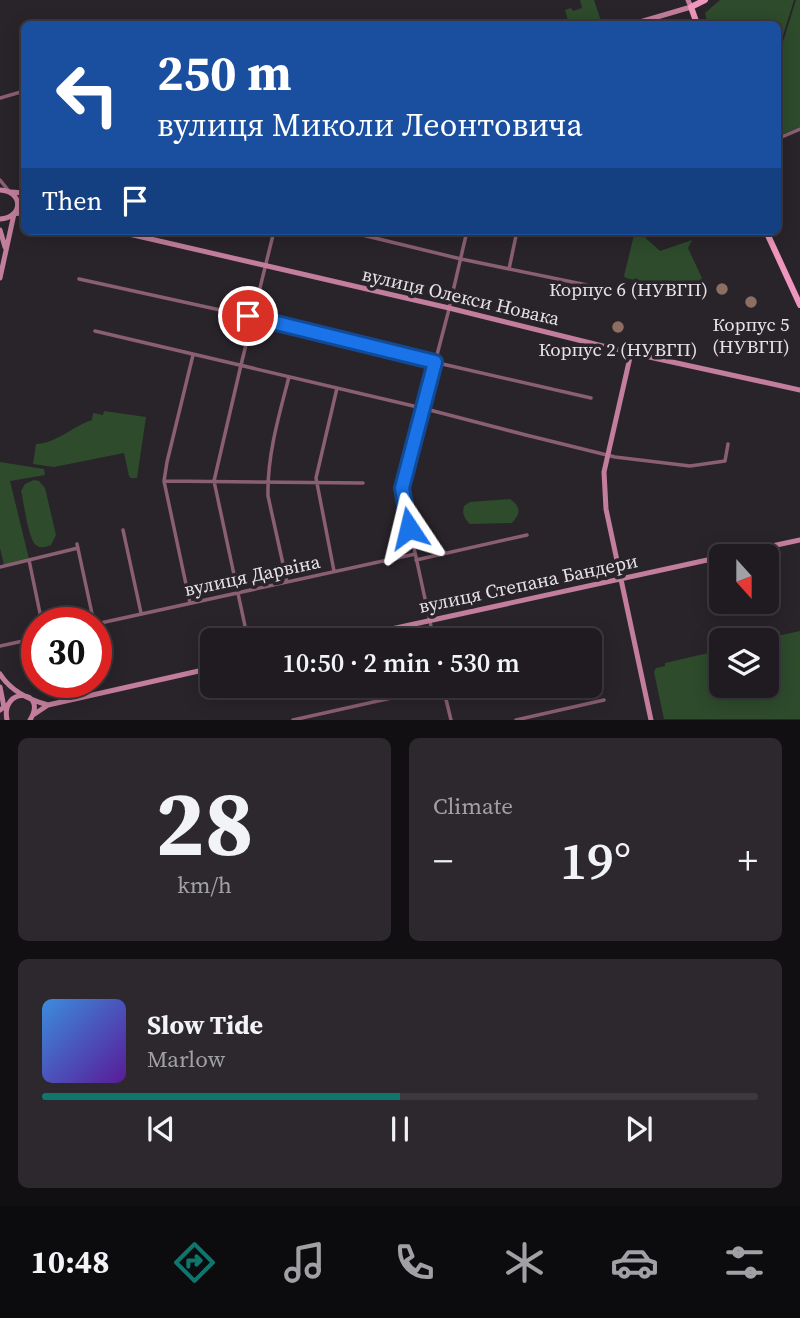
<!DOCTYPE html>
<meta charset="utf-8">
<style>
body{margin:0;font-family:"Source Serif 4",serif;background:#2c282d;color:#f1f3f6;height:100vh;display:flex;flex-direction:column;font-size:26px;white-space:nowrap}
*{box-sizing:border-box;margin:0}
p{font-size:23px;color:#a1a1a5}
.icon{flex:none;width:38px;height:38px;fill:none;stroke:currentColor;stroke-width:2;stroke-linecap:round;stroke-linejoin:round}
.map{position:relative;height:720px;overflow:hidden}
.drawer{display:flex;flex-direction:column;gap:18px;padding:18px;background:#110f12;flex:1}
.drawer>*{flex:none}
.top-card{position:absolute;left:21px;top:21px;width:760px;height:214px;border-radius:10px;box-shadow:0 4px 18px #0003,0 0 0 2px #3c393e;background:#1a4fa0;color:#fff;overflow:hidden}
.needle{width:46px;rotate:159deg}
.buttons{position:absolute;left:709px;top:544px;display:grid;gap:14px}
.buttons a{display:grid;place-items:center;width:70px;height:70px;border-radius:10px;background:#1f1b20;box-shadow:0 4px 18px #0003,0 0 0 2px #3c393e;font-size:35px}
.speed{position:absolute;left:21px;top:607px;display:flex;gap:14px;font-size:35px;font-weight:700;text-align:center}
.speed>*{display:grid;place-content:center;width:91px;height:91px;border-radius:50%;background:#1f1b20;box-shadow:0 4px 18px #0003,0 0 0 2px #3c393e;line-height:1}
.speed .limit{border:10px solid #d22;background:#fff;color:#111}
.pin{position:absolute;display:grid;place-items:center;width:60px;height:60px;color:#fff;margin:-30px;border:4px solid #fff;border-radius:50%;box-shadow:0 2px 7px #0007}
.me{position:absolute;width:77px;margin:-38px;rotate:350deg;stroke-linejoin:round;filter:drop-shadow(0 0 5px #0008)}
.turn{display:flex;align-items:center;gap:24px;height:147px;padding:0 21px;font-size:32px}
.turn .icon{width:91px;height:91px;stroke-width:2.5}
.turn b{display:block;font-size:49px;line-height:60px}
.then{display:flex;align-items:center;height:66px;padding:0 21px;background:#0003;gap:14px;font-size:26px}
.big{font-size:52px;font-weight:600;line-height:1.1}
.drawer .widget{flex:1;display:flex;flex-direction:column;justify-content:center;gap:10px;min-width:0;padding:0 24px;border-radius:10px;background:#2c282d}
.drawer .dial{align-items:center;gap:0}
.dial b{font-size:91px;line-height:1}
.song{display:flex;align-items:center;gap:21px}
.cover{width:84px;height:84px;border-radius:10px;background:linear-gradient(135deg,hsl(210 70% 55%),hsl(270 70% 35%))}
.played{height:7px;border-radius:4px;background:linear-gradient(90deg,#0f766e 50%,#3c393e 50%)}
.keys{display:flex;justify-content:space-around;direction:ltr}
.heat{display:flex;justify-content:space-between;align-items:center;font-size:38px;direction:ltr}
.drawer .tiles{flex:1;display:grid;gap:18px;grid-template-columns:1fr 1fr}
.widget:last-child{grid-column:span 2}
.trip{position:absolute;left:200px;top:628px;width:402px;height:70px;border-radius:10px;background:#1f1b20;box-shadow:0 4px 18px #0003,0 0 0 2px #3c393e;font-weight:600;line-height:70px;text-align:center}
.tabs{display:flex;height:112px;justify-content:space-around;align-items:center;background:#0c0b0d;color:#a1a1a5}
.tabs .icon{width:49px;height:49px}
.tabs .selected{color:#0f766e}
.tabs b{font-size:32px;color:#f1f3f6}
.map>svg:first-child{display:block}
</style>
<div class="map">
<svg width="800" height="720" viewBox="0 0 800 720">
<rect width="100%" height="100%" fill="#29242a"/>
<path fill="#2e4b2c" d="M580 0H594L602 24H569L565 10 571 8 573 11 582 8Z
M720 0H794L777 55V24H708L705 13Z
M796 0H800V127L777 137V61Z
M635 231H638L660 251 692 240 688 248 709 293 706 296 626 278 624 276Z
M104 411 146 417 137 478H131L129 476 124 453 54 467 33 464 36 444C57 443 73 426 92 420L93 413 103 415Z
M0 462 44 469 45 475 10 481 29 559 4 565 0 548Z
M34 480 39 481 45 488 56 535 51 545C46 547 41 549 36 545 28 539 24 502 21 491L25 484Z
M510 499C521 507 521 513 512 523L470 524C464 518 462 514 464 506L470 502Z
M800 631V719H664L654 672 656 668 665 666V663L721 650V686H766V640H760Z"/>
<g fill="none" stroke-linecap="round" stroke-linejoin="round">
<path stroke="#8a5f71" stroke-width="3.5" d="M0 98 24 91
M777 139 800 129
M0 180 9 191
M346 231 461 259 587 285
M509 269 517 231
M79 279 252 317 438 363 591 398
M95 331 422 408 526 435 615 457 690 466 725 461 728 444
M164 481 363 483
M123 530 141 613
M77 544 94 623
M29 560 42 623
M416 560 527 535
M0 567 78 548
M334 571 316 478 337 388
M287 582 268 496C267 456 279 415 289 377
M190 603 164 481 167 462 193 355
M96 624 415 554
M248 640 214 481 241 365 274 231
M434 640 404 502 402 488 448 313 467 231
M0 646 37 638
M590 654H593
M443 687 451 720
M293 720 445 686
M516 720 604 700"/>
<path stroke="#c27e9c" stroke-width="5" d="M633 24 691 7 688 0
M0 190C24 191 23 218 0 219
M11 192 24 193
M24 198 18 204 24 208
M0 230 5 247
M116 231 449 308 631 353 800 390
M0 278 14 214 24 212
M631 353 604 472 606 509 651 720
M725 556 800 540
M341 640 721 557
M0 674C10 690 30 700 48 705
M0 687 4 707 0 710
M33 715 48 705 212 668
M7 720C0 686 49 689 30 720"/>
<path stroke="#ee96bd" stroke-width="6" d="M697 24 691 7 705 0
M766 231 800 305"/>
</g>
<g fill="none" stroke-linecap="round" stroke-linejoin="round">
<g stroke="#114b97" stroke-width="18">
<path id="route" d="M248 316 435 362 402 488 409 528"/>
</g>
<use href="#route" stroke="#1a73e8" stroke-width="12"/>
</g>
<g fill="#8d6e63" stroke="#29242a" stroke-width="2.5">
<circle cx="722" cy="289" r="7"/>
<circle cx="751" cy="302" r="7"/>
<circle cx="618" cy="327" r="7"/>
</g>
<g text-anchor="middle" stroke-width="7" stroke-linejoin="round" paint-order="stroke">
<g font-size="19" fill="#e6e2e7" stroke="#29242a">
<text x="708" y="296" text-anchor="end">Корпус 6 (НУВГП)</text>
<text x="751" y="331">Корпус 5<tspan x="751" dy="22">(НУВГП)</tspan></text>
<text x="618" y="356">Корпус 2 (НУВГП)</text>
</g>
<g font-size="19" fill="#e6e2e7" stroke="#29242a">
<text transform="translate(461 296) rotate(13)" y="7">вулиця Олекси Новака</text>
<text transform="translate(252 575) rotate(-12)" y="7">вулиця Дарвіна</text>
<text transform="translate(528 583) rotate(-12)" y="7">вулиця Степана Бандери</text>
</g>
</g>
</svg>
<div class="buttons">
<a><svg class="needle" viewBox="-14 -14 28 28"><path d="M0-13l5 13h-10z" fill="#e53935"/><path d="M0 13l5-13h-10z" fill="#a1a1a5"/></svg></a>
<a><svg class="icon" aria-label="layers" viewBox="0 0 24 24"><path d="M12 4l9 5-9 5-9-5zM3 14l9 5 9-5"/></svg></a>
</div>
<div class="speed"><div class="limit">30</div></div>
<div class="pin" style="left:248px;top:316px;background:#d93025"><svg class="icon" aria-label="arrive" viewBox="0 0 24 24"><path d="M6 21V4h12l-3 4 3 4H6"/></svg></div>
<svg class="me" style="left:409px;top:528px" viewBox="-20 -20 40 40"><path d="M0-17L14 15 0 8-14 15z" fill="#1a73e8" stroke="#fff" stroke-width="4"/></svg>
<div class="trip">10:50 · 2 min · 530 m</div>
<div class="top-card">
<div class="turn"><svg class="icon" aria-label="left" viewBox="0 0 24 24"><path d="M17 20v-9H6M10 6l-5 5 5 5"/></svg><div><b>250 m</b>вулиця Миколи Леонтовича</div></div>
<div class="then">Then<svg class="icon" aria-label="arrive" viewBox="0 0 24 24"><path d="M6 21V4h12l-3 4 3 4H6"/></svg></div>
</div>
</div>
<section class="drawer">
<div class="tiles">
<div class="widget dial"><b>28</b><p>km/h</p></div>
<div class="widget"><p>Climate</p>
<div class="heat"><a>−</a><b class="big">19°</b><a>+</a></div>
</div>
<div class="widget">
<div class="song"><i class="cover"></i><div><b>Slow Tide</b><p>Marlow</p></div></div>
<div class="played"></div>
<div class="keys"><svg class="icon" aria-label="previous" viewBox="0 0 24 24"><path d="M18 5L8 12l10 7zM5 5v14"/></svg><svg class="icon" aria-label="pause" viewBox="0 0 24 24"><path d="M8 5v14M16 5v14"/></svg><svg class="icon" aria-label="next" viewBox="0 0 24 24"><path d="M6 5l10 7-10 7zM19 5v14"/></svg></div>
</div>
</div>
</section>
<nav class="tabs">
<b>10:48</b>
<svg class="icon selected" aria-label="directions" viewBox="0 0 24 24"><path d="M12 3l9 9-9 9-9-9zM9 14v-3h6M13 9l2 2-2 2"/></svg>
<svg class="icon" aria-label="music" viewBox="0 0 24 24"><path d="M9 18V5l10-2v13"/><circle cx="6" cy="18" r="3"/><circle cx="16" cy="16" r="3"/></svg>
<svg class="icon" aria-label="phone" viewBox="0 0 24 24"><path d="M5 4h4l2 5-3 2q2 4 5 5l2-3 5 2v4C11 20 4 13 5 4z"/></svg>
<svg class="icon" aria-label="climate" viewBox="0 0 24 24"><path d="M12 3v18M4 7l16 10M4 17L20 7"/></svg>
<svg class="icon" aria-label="car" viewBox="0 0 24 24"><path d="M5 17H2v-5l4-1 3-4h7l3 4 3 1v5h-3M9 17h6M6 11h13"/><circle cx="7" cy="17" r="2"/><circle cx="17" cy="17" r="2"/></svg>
<svg class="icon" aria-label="filters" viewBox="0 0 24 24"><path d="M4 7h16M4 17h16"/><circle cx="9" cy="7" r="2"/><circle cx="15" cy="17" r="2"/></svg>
</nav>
